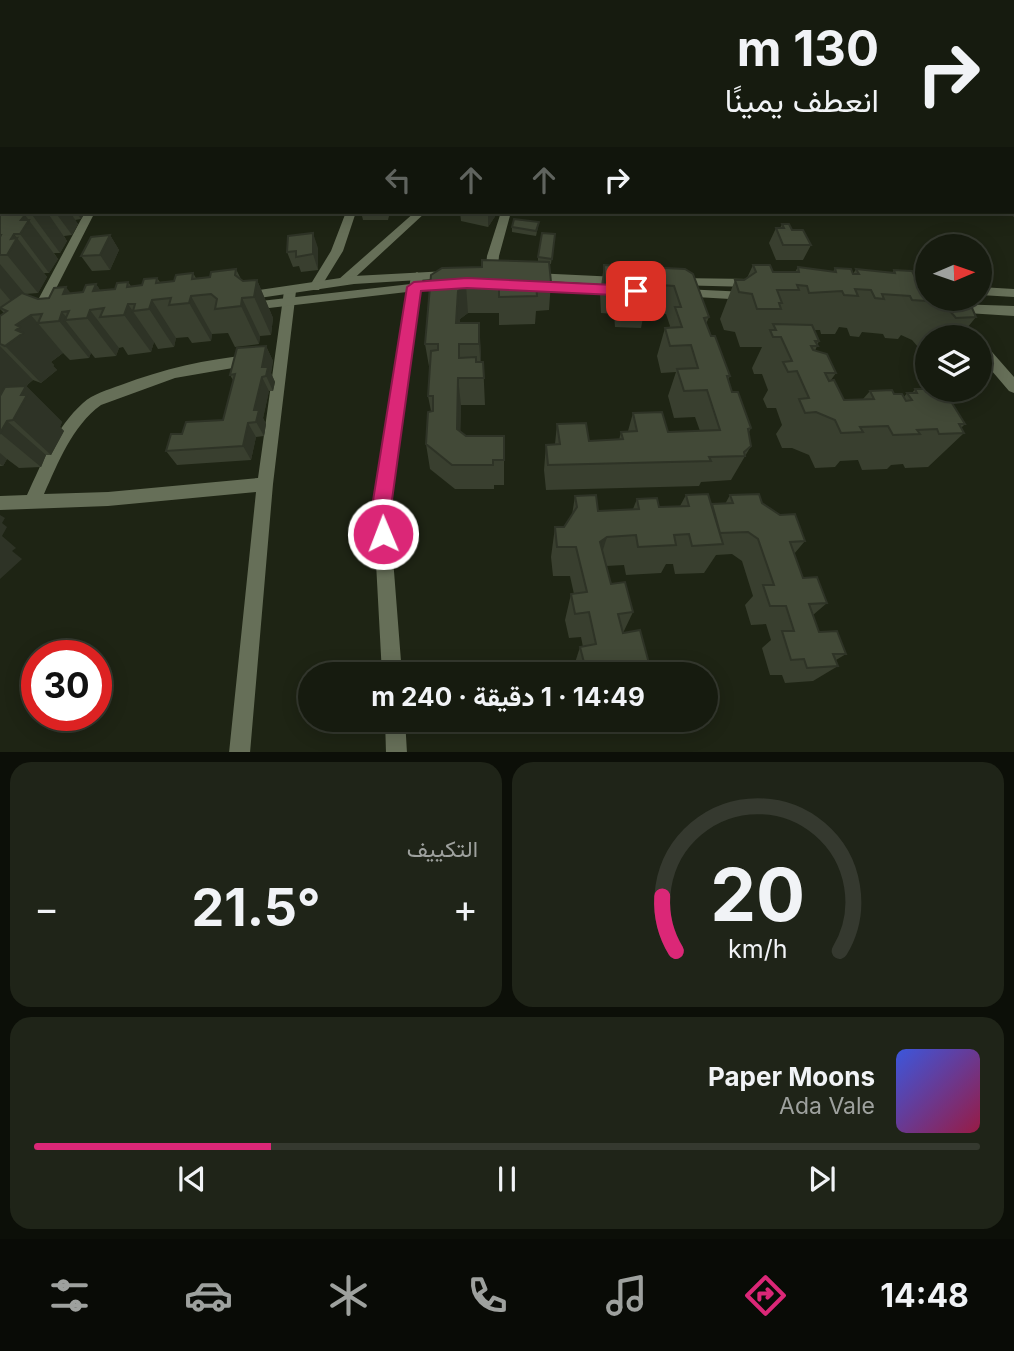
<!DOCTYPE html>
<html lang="ar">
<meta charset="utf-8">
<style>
body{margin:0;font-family:Inter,Vazirmatn,sans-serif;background:#1f2418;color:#f1f3f6;direction:rtl;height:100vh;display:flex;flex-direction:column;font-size:26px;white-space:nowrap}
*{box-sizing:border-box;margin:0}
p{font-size:23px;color:#9ea19e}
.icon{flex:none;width:38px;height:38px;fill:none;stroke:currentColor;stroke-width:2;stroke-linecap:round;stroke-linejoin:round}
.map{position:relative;height:752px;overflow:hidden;direction:ltr}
.sheet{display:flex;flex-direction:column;gap:10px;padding:10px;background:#0c0f08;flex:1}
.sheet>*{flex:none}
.guide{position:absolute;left:0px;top:0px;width:1015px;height:214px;box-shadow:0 4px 18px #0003,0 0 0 2px #35392f;direction:rtl;background:#161b0f;color:#f1f3f6;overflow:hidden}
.needle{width:46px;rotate:88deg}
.buttons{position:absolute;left:915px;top:234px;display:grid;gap:14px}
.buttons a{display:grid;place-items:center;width:77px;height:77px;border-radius:50%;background:#161b0f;box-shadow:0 4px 18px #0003,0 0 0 2px #35392f;font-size:35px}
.speed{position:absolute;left:21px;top:640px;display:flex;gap:14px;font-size:35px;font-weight:700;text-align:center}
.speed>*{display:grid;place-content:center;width:91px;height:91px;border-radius:50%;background:#161b0f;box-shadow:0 4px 18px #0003,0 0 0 2px #35392f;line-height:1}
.speed .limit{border:10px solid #d22;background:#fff;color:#111}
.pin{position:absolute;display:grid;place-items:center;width:60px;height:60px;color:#fff;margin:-30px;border-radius:14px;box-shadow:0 4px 10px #0006}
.me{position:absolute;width:77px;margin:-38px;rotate:359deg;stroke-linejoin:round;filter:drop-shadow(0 0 5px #0008)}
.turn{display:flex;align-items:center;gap:24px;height:147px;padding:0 21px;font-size:32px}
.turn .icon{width:91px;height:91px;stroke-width:2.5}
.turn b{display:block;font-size:49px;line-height:60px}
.lanes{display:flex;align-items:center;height:66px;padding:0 21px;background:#0003;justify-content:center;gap:35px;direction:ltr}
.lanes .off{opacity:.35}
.big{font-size:52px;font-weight:700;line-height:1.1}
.sheet .tile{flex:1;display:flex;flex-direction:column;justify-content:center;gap:10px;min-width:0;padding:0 24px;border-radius:21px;background:#1f2418}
.sheet .dial{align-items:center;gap:0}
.dial svg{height:182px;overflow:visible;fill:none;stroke:#35392f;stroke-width:7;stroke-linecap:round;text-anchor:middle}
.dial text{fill:#f1f3f6;stroke:none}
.song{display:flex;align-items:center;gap:21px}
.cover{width:84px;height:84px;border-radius:10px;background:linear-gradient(135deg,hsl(230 70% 55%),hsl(340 70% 35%))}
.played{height:7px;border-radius:4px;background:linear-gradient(90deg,#db2777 25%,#35392f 25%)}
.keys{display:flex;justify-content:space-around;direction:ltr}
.heat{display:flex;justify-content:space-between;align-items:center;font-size:38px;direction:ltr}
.sheet .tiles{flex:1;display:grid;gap:10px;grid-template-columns:1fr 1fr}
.tile:last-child{grid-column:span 2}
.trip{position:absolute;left:298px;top:662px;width:420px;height:70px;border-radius:35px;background:#161b0f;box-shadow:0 4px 18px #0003,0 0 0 2px #35392f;font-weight:700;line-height:70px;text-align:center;direction:rtl}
.tabs{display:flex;height:112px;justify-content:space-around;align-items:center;background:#090b06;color:#9ea19e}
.tabs .icon{width:49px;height:49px}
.tabs .current{color:#db2777}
.tabs b{font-size:32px;color:#f1f3f6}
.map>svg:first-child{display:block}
</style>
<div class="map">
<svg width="1014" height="753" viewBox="0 0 1014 753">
<rect width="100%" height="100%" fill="#1e2414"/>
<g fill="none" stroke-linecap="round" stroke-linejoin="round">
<path fill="#666f58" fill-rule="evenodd" d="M33 0H40L32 2Z
M84 0H109L112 2H86Z
M0 31H2L0 37Z
M85 212H95L42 316H32L31 313Z
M346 212H356L343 251 319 290H311L309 287 331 251Z
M415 212H426L347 285H339L337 282 339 279Z
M501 212H511L499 256 497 276 491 280 485 276 487 256Z
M417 272 423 276 389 507 402 674H382L373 507 411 276Z
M290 287 296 291 273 484 250 753H229L256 492 108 506 0 510V496L27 495C42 463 56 427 83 403 93 394 107 390 121 385 163 369 206 359 251 355L256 356 258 360 256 364 175 378 101 405C72 426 58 463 44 494L108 492 258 478 284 291Z
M932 299H945L978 338H963Z
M980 343 985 344 1014 377V393L1009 391 980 357Z
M385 719H405L407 753H386Z"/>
<path fill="#666f58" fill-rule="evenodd" d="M447 271 451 272 453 275 451 278 354 284 245 300 239 296 245 292 354 276Z
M534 273 618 277 624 281 618 285 530 280 528 277 530 274Z
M677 278 751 279 757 283 751 287 673 285 671 282Z
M446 280 450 281 452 284 450 287 251 310 245 306 251 302Z
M533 282 617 286 623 290 617 294 529 289 527 286Z
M980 287 1014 289V297L980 295Z
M683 289 747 292 753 296 747 300 679 296 677 293Z
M956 304 1014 306V316L951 312 950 309 951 306Z"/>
</g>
<path fill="#393f2f" d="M2 82V212H86L81 219 75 220 78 224 72 235 64 236 67 241 60 253H54L58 259 49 273H44L47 277 38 293 25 294 38 299 49 298 83 292 96 284 100 290 115 289 128 282 131 286 142 285 157 278 160 282 174 281 193 273 196 278 210 277 236 269 241 279 243 281 257 280 273 318 271 335 260 336 259 344 235 347 228 333 212 334 211 341 192 343 188 337 176 338 174 347 158 349 154 342 151 352 128 355 123 347 119 348 116 356 95 358 91 353 89 358 70 360 63 353 51 362 54 365 53 366 57 370 41 383 33 380 26 386 62 422 60 427 64 431 51 455H46L41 467 19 468 7 459 3 466H0V316L4 313 0 309V83Z
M1013 185H1014V217L1009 212H1013Z
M361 212H390L388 220H363Z
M460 212H495L496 215 488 227 461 221Z
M782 224 792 230 811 245 803 260H776L769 243 776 228H780Z
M512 227H538L536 236 512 232Z
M555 234 551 264H549L551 282 549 310 536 311 535 324 499 325V313H468L460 319V323H479L481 362H483L485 405H461L460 432 466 436H504V485H494V489H455L430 469 426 444 431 411 428 396 430 372 425 344 431 275 482 267 538 262V257Z
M110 235 119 250 110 270 92 271 81 256Z
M318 248V270L301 272 299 266 293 267 287 252Z
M604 265 685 269 709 317 706 324 711 336 730 376 728 380 732 392 751 428 749 432 751 446 731 480 701 482 699 486 546 490 544 470 546 445 555 444 557 424 589 441 619 440 621 432 628 431 633 413 668 432 700 431 695 417 674 418 668 396 676 372 661 373 657 356 665 328H669L670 326 666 314 644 313 641 328 615 327 614 314 601 313 600 293Z
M753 265 773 272H795L798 267 833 272 835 268 853 274 856 269 892 273 894 270 915 276 918 272 928 273V299H976L978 301 972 308 976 317 959 338H928V355H925L912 340 901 335 898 339 885 338 883 334 862 332 859 337 850 336 847 328 839 327 835 334H821L820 330H814L819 341 815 351 836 373 831 380 844 400 863 399 870 391 894 394 904 397 907 393H912L915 389 940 395 965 424 961 428 964 433 928 467 905 468 903 464 891 465 887 469 862 470 858 460 840 461 835 467 815 468 809 455 792 448H782L776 434 782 425 776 408H767L763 399 768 390 762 374H754L752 368 762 347H740L735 332 724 330 720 319 735 280H744L747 278Z
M266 346 273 361 271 373 275 382 273 391H269L263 418 266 424 264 436 256 437 251 460 177 465 166 451 182 434 223 420 233 380 230 375Z
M686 495 712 504H725L730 495 762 503 805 541 794 554 803 578 827 603 813 615 819 632 846 654 836 660 838 666 813 681 785 683 782 675H770L762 648 771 640 766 624 751 625 745 605 753 596 742 561 732 554 716 555 704 573 675 574 673 564H666L661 573 626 575 624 565 606 566 611 584 633 612 623 633 650 667 645 674H574L573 669 580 647H583L581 637 569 638 565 620 571 594H574L570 576H553L551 557 555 527H564L572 515 575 496 598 511 633 509 637 499 659 507 680 506Z"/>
<path fill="#2e3326" d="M0 111 2 113V166L0 167Z
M14 212 25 215 58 259 49 273 20 234Z
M30 212H47L67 241 60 253Z
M55 212H70L78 224 72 235Z
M76 212H86L81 219Z
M488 212H495L496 215 488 227Z
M313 233 318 248V270L313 254Z
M14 234 47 277 38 293 7 255 11 239Z
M110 235 119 250 110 270 100 255Z
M0 264 25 294 17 308 0 288Z
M257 280 273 318 271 335 254 297Z
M96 284 117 315 93 291Z
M466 285 468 313 460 319 459 351 456 323 458 291Z
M66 287 88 316 90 310 119 348 116 356 87 318 63 294Z
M191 296 212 334 211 341 189 303Z
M242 298 260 336 259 344 241 306Z
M152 300 176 338 174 347 149 309Z
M128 304 154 342 151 352 124 315Z
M62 312 69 320H65L91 353 89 358 59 321Z
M31 315 63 353 51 362 54 365 53 366 57 370 41 383 5 346 16 330V325Z
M479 323 481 351V371L479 344Z
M0 346 33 380 22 389 26 386 62 422 60 427 64 431 51 455 13 420 0 399Z
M266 346 273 361 271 373 275 382 273 391 262 367Z
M262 377 269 391 263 418 266 424 264 436 256 422 254 410Z
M458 378 461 405 460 454 457 429Z
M7 421 46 455 41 467 0 433Z
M248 423 256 437 251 460 243 446Z
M0 453 7 459 3 466 0 464Z
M0 515 5 518 2 523 7 527 2 536 16 548 12 551 22 559 0 579Z
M607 537 598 566 600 542Z"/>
<path fill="#424937" stroke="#2e3326" stroke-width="2" d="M2 91V110H0V93Z
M0 165H2V184L0 185Z
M1013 185H1014V208L1013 207Z
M0 208H2V212H34L32 215H25L21 220H29L20 234H14L11 239 17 238 7 255H0V237L1 235H0V214L2 212H0Z
M514 219 539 222 536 231 512 227Z
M782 224H789L792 230H803L811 245H783L776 228H784Z
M313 233V254L296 257V251L287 252 288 236Z
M542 233 555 234 552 259 538 257Z
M110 235 100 255 81 256 91 237Z
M482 260 549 262 551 282H536L537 296 499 297V285H466L458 291 456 323H479V344H459V358L476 357V362H483L484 378H458L457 429 466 436H504V460H493V465H452L426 444 428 412 433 411V396H428L431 351 438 350V344H425L431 275 442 268 482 267Z
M604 265 685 269 693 274 709 317 704 318 711 336H715L730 376H727L732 392H738L751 428 748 429 751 446 744 452 745 456 709 457 711 461 548 465 546 445 560 444 557 424 586 423 589 441 623 439 621 432 637 431 633 413 662 412 668 432 720 430 707 390 684 391 677 369 698 368 691 345 670 346 665 328 682 327 675 307H681L674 286 646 284 648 299 621 298 620 286 605 285Z
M753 265H770L773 272H799L798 267 836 272 835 268 851 269 853 274H859L856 269 895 273 894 270 912 271 915 277H920L918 272 928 273V297L923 295 926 301 912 300 910 296 882 294 884 299 875 298 871 290 855 289 858 296 844 295 842 291 809 293 807 286 797 285 799 290H777L782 303H779L781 309H757L752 294 739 292 735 280H744L756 272Z
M236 269 235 275 243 281 257 280 254 297 242 298 241 306 215 309 217 299 211 294 191 296 189 303 169 305 171 298 152 300 149 309 133 311 135 304H128L124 315 100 317 104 308 90 310 87 318 65 320 69 311 62 312 59 321 38 323 42 314 31 315 16 325 20 327 16 330 23 333 5 346 0 344V316L7 311 0 308 22 293 38 299 49 298 54 288 66 287 63 294 83 292 86 285 96 284 93 291 115 289 117 283 128 282 127 287 142 285 144 279 157 278 156 283 174 281 176 275 193 273 192 279 210 277 211 272Z
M935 299H976L978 301H969L976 317 956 318 942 302Z
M773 324 812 325 819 341H815L818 346H811L813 350 827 354 836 373H825L829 381 834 380 844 400 874 399 870 391 892 390 894 394H902L906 401 912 400 907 393H917L915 389H928V390H937L940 395H947L965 424H959L964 433 939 434 937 429 917 430 920 434 893 435 888 426 860 427 863 432 841 433 835 420 816 412 805 413 799 399 809 398 797 371 788 372 783 362 792 361 781 337H773L770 330H776Z
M266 346 262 367H268L266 376 262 377 254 410H259L256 422 248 423 243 446 166 451 171 434H182L186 422 223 420 235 374 230 375 237 348Z
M26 386 21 395H27L13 420 7 421 0 433V396L5 387Z
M708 494 723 544 692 546 689 534 674 535 676 545 638 547 636 535 607 537 600 542 611 584 625 582 633 612 618 614 623 633 640 630 650 667 636 669 637 674H587L580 647 596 644 589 612 575 614 571 594 587 592 576 547H557L555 527H564L577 507 575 496 596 495 598 511 639 509 637 499 657 498 659 507 689 506 686 495Z
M759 494 762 503 780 515 795 514 805 541 790 542 803 578 817 577 827 603 809 604 819 632 837 631 846 654H833L838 666 807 668 804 659 791 660 782 631H794L786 606H770L763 585H774L758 539 748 532 720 533 712 504 733 503 730 495Z"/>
<path fill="#db2777" stroke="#8e194d" stroke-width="2" d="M467 278 636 286 643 291 636 296 467 288 421 291 391 507 393 534 390 541 383 544 376 541 372 507 407 287 414 282Z"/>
</svg>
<div class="buttons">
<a><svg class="needle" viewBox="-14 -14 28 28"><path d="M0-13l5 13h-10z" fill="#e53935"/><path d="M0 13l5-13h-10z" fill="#9ea19e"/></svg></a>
<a><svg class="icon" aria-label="layers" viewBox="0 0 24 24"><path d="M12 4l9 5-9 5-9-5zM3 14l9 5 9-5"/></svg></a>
</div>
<div class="speed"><div class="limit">30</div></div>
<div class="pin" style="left:636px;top:291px;background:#d93025"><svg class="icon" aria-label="arrive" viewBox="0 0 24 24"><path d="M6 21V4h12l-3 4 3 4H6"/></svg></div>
<svg class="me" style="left:383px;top:534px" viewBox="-20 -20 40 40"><circle r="17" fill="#db2777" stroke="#fff" stroke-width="3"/><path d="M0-11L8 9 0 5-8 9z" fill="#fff"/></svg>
<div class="trip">14:49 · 1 دقيقة · 240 m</div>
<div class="guide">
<div class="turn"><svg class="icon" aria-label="right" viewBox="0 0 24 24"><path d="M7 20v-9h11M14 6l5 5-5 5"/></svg><div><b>130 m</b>انعطف يمينًا</div></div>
<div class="lanes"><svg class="icon off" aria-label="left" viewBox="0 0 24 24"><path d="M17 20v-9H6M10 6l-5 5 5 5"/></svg><svg class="icon off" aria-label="ahead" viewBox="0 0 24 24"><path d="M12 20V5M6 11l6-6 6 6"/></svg><svg class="icon off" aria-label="ahead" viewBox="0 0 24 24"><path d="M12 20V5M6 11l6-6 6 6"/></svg><svg class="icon" aria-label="right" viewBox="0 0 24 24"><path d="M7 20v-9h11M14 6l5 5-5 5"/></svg></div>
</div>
</div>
<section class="sheet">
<div class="tiles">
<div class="tile dial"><svg viewBox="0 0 100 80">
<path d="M14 69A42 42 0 1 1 86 69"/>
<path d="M14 69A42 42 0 0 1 8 45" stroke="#db2777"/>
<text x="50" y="56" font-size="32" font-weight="700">20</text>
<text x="50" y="72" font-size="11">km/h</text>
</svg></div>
<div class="tile"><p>التكييف</p>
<div class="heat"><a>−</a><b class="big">21.5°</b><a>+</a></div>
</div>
<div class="tile">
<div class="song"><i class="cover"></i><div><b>Paper Moons</b><p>Ada Vale</p></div></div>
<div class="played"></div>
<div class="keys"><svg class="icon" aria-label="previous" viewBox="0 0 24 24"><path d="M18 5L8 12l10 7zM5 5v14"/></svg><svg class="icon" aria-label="pause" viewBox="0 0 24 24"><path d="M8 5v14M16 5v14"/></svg><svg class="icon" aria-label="next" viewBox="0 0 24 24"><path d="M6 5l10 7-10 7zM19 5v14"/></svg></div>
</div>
</div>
</section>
<nav class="tabs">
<b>14:48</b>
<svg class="icon current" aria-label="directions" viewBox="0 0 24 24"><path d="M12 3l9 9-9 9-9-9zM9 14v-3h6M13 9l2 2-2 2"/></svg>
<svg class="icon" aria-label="music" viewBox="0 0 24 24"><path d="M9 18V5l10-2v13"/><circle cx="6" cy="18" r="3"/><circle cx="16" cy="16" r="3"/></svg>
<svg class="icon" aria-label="phone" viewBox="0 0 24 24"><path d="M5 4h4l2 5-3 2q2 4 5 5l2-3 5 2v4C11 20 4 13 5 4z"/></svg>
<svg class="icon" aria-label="climate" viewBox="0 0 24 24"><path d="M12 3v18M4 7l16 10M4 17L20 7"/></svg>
<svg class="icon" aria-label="car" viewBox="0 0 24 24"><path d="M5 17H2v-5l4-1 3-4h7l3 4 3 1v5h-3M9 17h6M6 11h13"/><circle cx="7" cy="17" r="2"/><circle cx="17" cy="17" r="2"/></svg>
<svg class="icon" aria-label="filters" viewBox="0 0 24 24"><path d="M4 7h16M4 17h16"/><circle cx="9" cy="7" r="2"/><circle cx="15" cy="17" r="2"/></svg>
</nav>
